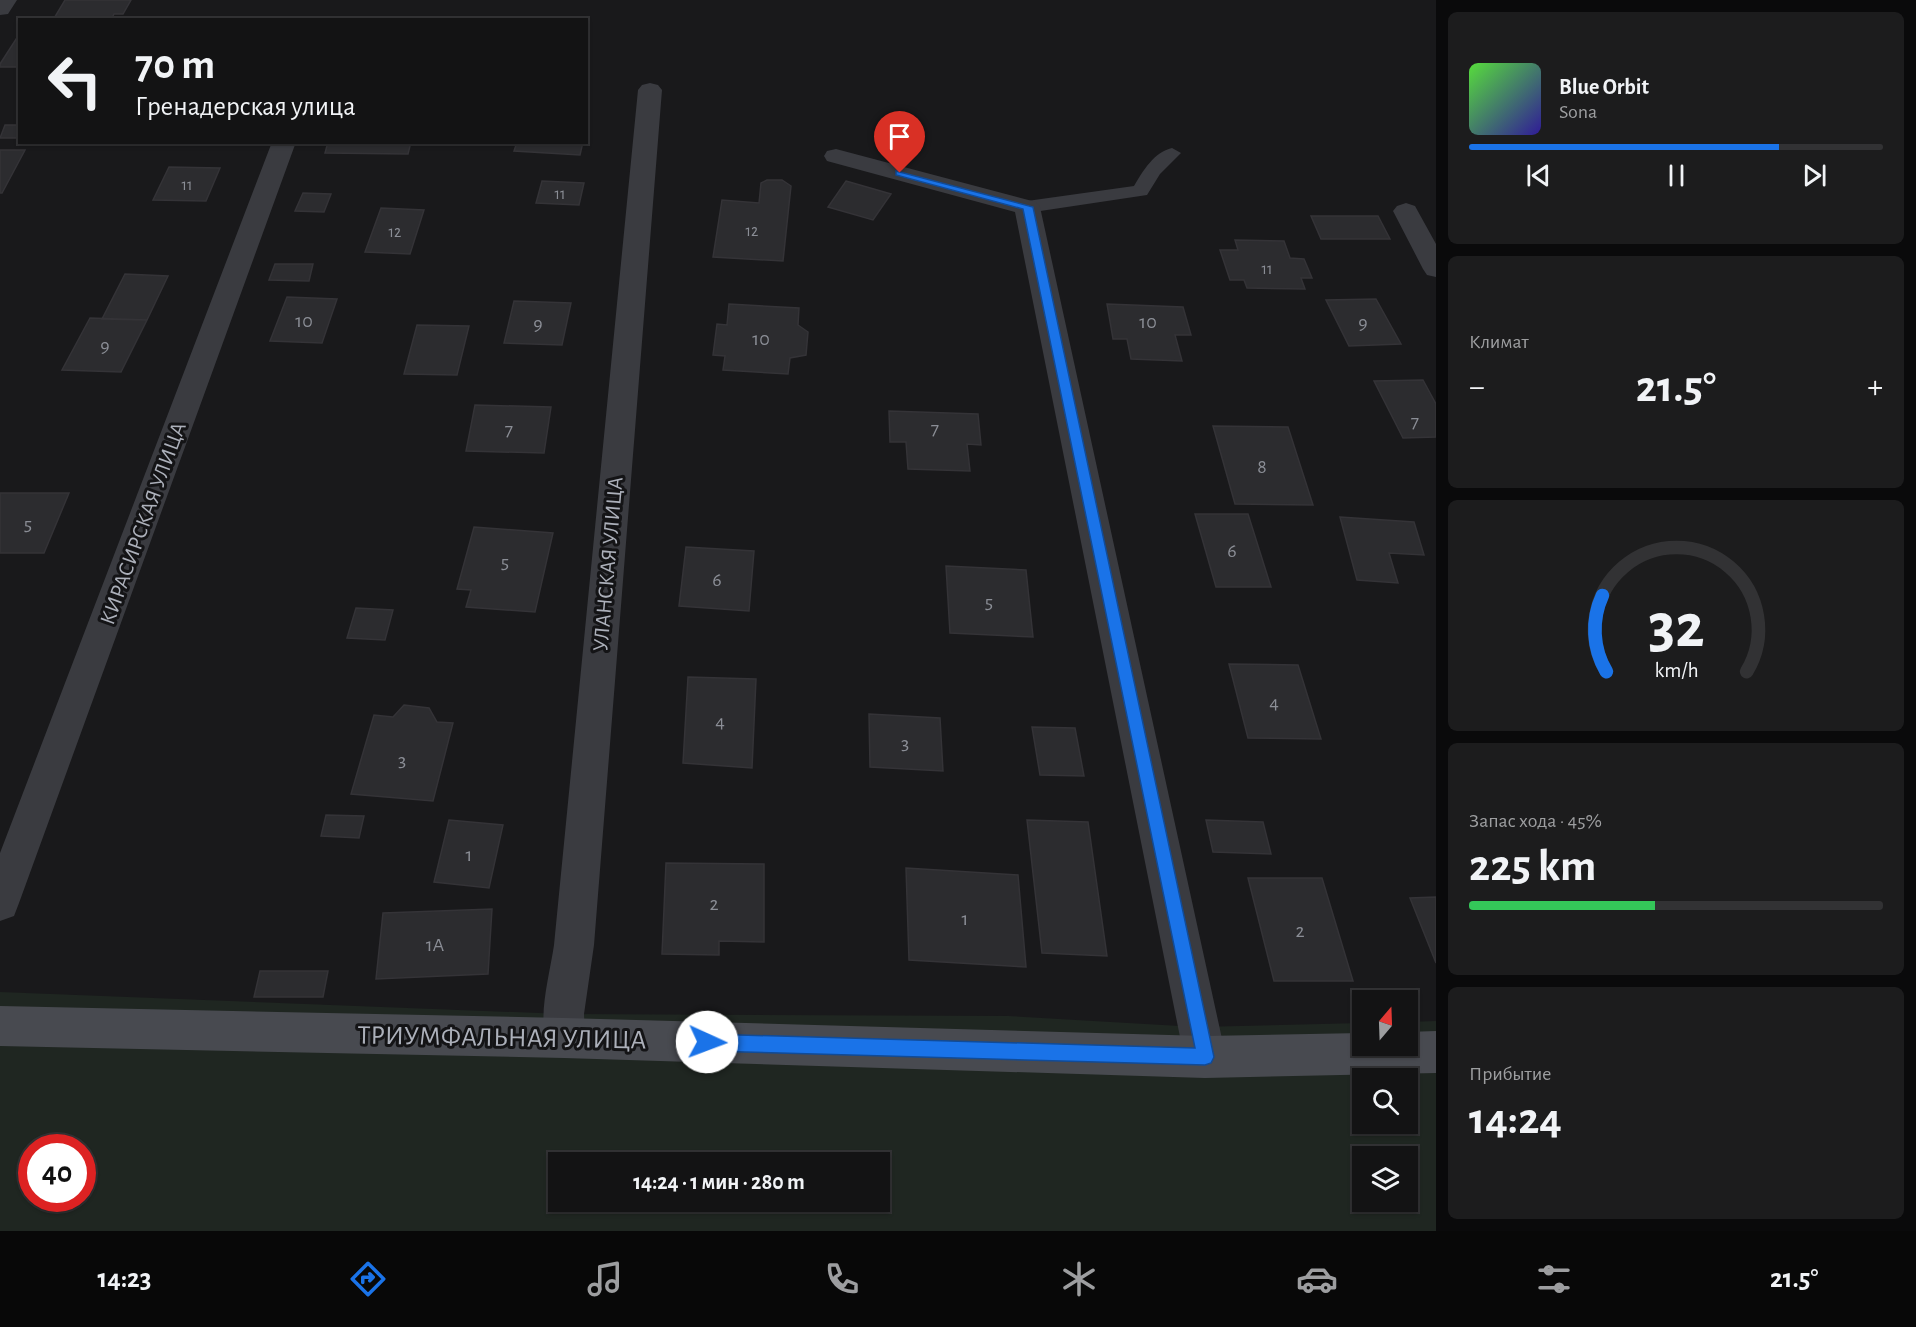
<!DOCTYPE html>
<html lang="ru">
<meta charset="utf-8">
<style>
body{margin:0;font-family:"Alegreya Sans",sans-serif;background:#1c1c1d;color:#f1f3f6;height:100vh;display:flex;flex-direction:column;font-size:22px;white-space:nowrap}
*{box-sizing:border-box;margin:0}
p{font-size:20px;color:#9d9ea0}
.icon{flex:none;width:33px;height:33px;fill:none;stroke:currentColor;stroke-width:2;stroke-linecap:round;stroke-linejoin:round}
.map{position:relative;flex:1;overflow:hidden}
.sheet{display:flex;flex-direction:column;gap:12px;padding:12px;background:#0a0a0b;width:480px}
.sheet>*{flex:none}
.banner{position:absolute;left:18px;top:18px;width:570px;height:126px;border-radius:0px;box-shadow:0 2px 4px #0004,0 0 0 2px #323234;background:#131314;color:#f1f3f6;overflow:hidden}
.needle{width:39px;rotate:19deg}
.controls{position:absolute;left:1352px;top:990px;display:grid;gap:12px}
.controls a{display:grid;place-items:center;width:66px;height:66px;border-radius:0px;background:#131314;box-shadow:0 2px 4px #0004,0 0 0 2px #323234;font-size:30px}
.speed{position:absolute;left:18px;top:1134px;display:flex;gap:12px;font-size:30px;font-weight:700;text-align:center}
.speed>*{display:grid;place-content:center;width:78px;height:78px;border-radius:50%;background:#131314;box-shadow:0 2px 4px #0004,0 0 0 2px #323234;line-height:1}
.speed .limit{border:9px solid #d22;background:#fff;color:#111}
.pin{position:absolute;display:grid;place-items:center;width:51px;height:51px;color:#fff;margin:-62px -26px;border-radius:50% 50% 50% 0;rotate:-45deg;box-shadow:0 0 6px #0007}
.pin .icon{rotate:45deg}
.me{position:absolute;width:66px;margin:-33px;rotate:92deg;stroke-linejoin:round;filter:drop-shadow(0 0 4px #0008)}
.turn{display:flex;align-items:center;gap:21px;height:126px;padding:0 18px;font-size:27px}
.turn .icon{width:78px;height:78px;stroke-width:2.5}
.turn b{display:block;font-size:42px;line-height:51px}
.big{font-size:45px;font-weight:700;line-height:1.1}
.sheet .card{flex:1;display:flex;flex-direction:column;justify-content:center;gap:9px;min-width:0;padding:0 21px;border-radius:9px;background:#1c1c1d}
.sheet .dial{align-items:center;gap:0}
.dial svg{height:156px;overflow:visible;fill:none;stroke:#323234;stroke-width:7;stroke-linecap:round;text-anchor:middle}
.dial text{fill:#f1f3f6;stroke:none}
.song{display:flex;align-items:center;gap:18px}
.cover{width:72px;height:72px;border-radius:9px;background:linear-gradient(135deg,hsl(110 70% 55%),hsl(250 70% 35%))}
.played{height:6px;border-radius:3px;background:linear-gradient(90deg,#1a73e8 75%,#323234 75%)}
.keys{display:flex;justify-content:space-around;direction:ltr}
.heat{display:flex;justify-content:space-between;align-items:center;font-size:33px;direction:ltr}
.charge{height:9px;border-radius:4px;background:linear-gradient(90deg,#34c759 45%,#323234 0)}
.trip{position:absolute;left:548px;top:1152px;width:342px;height:60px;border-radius:0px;background:#131314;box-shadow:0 2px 4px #0004,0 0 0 2px #323234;font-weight:700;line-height:60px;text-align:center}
.menu{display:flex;height:96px;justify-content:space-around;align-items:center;background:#080808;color:#9d9ea0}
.menu .icon{width:42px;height:42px}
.menu .current{color:#1a73e8}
.menu b{font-size:27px;color:#f1f3f6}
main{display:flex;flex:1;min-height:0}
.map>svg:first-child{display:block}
</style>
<main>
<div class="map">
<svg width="1436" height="1231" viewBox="0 0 1436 1231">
<rect width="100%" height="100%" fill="#19191b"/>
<path fill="#1f2621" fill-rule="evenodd" d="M0 992 564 1014 1008 1016 1197 1027 1362 1023V1046H1407V1022L1436 1021V1231H0ZM1362 1078H1407V1124H1362ZM32 1148H82V1198H32ZM1362 1156H1407V1202H1362ZM558 1162H879V1202H558Z"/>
<path fill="#2c2c2f" stroke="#343337" stroke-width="1.5" d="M65 0H131L123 14H114L111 20H53Z
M20 33V67H0V64Z
M5 125H20V138H0Z
M328 142H411L408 154 325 153Z
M517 142H583L580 155 514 151Z
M0 150H25L2 193H0Z
M169 167 220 168 206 201 153 200Z
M767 180H782L791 186 783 261 713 257 722 200 759 203 761 183Z
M542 181 584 183 579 205 536 203Z
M846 181 891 194 873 220 828 207Z
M303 193 331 194 324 212 295 211Z
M381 208 424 210 410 254 365 252Z
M1311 216H1378L1390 239H1321Z
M1235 240 1284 241 1290 258 1304 259 1312 278H1301L1305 289 1247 288 1244 280H1230L1220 250H1238Z
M275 264H313L309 281 269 280Z
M125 274 168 276 147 320 102 319Z
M287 297 337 299 322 343 270 341Z
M1376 299 1401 344 1349 346 1326 300Z
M514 301 571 303 562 345 504 343Z
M729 304 799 308 798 325 808 332 806 355 790 358 788 374 723 370 725 356 713 355 717 324 727 325Z
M1107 304 1183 307 1191 335H1175L1182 361 1131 359 1127 339H1113Z
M90 318 147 320 121 372 62 370Z
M417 325 469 326 457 375 404 374Z
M1423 380 1436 404V437L1403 438 1374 381Z
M475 405 551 407 544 453 466 451Z
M889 411 978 414 981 445 967 444 970 471 908 469 906 442H890Z
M1213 426 1288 427 1313 505 1235 504Z
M0 493H69L44 553H0Z
M1195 514H1248L1271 587H1216Z
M1340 517 1414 522 1424 555 1389 553 1398 583 1357 580Z
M474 527 553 533 535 612 466 607 471 590 457 589Z
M686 547 754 551 749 611 679 606Z
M946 566 1026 570 1033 637 950 633Z
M356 608 393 610 385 640 347 638Z
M1229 664 1298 665 1321 739 1248 738Z
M688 677 756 679 752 768 683 763Z
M404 705 429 708 437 722 453 723 433 801 351 794 374 715 393 717Z
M869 714 940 718 943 771 870 767Z
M1032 727 1075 728 1084 776 1040 775Z
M326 815 364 816 359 838 321 836Z
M449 820 503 825 489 888 434 882Z
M1027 820 1088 822 1107 956 1042 953Z
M1206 820 1263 822 1271 854 1213 852Z
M666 863 764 864V942L719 941V955L662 954Z
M906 868 1018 875 1026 967 909 960Z
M1248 878H1322L1353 981H1274Z
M1436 897V963L1410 898Z
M492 909 488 974 376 979 383 913Z
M260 971H328L323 997H254Z"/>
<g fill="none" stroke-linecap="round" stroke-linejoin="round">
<path fill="#3a3b40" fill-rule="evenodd" d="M1172 148 1181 153 1160 174 1147 195 1027 213 1018 207 1027 201 1134 186C1143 171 1154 152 1172 148Z"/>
<path fill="#3a3b40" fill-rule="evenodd" d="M0 0H17L8 14 0 15Z
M650 83 658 85 662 90 594 945 584 1014 585 1038 579 1052 564 1058 549 1052C536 1020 549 979 554 945L638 90 642 85Z
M272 142H296L19 903 14 916 0 921V853Z
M836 149 1036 202 1040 207 1226 1057 1220 1072 1205 1078 1190 1072 1184 1057 1015 212 827 161 824 156 827 151Z
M1406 203 1415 206 1436 244V277L1427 275 1423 269 1393 211 1397 206Z"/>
<path fill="#484a50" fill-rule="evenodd" d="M0 1006 564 1018 1205 1036 1362 1033V1046H1407V1032L1436 1031V1073L1205 1078 564 1058 0 1046Z"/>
</g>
<path fill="#1a73e8" stroke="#114b97" stroke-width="1.5" d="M896 171 1033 207 1214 1057 1211 1063 1205 1065 707 1051 701 1048 698 1042 701 1036 707 1034 1195 1048 1023 209 896 175Z"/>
<g text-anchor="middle" stroke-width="6" stroke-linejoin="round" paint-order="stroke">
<g font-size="16" fill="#8b8e96">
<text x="187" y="190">11</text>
<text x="560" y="199">11</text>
<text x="752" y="236">12</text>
<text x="395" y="237">12</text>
<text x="1267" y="274">11</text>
</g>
<g font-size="20" fill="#8b8e96">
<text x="304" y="327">10</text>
<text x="1148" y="328">10</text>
<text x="1363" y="329">9</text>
<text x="538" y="330">9</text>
<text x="761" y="345">10</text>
<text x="105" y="352">9</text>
<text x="1415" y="428">7</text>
<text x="935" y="435">7</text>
<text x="509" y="436">7</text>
<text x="1262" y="473">8</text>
<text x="28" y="530">5</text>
<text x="1232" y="557">6</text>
<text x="505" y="568">5</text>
<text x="717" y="586">6</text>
<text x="989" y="608">5</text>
<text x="1274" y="709">4</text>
<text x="720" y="728">4</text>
<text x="905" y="749">3</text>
<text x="402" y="766">3</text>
<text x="469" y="861">1</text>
<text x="714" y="910">2</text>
<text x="965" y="925">1</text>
<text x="1300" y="937">2</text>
<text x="435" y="951">1А</text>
</g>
<g font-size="22" fill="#acb0ba" stroke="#141416">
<text transform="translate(142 523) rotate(-70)" y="8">КИРАСИРСКАЯ УЛИЦА</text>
<text transform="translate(607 564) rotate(-85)" y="8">УЛАНСКАЯ УЛИЦА</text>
</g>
<g font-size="27" fill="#acb0ba" stroke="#141416">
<text transform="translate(502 1037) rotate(1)" y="9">ТРИУМФАЛЬНАЯ УЛИЦА</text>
</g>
</g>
</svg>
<div class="controls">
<a><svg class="needle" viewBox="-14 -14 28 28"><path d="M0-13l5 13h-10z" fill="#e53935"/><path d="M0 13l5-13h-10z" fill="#9d9ea0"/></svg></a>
<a><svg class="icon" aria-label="search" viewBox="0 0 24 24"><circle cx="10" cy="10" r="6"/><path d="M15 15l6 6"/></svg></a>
<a><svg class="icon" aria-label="layers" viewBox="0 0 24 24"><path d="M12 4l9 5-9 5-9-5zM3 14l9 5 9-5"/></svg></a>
</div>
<div class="speed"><div class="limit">40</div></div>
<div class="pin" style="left:900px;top:173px;background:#d93025"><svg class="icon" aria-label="arrive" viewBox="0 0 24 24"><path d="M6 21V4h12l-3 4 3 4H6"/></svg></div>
<svg class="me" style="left:707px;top:1042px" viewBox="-20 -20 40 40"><circle r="19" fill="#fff"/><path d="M0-13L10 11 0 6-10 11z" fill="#1a73e8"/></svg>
<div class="trip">14:24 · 1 мин · 280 m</div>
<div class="banner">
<div class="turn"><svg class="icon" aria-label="left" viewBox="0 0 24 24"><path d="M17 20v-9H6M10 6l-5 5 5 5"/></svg><div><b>70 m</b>Гренадерская улица</div></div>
</div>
</div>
<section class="sheet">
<div class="card">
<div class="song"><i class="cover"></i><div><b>Blue Orbit</b><p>Sona</p></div></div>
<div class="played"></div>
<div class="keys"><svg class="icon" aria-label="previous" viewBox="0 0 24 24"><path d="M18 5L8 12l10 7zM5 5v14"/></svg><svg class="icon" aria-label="pause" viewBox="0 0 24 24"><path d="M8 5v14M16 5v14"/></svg><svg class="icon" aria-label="next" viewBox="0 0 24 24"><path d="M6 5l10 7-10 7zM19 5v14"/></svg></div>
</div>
<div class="card"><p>Климат</p>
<div class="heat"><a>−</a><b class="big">21.5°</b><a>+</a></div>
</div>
<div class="card dial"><svg viewBox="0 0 100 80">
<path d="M14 69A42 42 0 1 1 86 69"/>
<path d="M14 69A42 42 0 0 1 12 30" stroke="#1a73e8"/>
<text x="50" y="56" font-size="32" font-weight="700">32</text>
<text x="50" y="72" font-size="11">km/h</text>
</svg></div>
<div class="card"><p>Запас хода · 45%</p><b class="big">225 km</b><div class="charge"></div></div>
<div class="card"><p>Прибытие</p><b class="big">14:24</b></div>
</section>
</main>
<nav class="menu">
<b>14:23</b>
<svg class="icon current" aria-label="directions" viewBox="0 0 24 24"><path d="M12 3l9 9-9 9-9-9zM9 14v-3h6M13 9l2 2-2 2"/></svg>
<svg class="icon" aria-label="music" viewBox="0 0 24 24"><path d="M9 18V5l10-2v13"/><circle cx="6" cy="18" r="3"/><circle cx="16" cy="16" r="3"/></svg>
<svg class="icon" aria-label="phone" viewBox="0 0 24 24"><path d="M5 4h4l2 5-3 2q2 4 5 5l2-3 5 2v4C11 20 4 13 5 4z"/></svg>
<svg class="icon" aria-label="climate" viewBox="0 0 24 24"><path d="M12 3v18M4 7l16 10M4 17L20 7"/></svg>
<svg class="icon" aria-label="car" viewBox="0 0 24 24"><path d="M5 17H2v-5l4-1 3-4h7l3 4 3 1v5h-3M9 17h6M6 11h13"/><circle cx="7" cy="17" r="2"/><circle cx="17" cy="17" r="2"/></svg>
<svg class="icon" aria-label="filters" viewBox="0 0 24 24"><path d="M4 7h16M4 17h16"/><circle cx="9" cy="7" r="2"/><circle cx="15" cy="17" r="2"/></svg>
<b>21.5°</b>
</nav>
